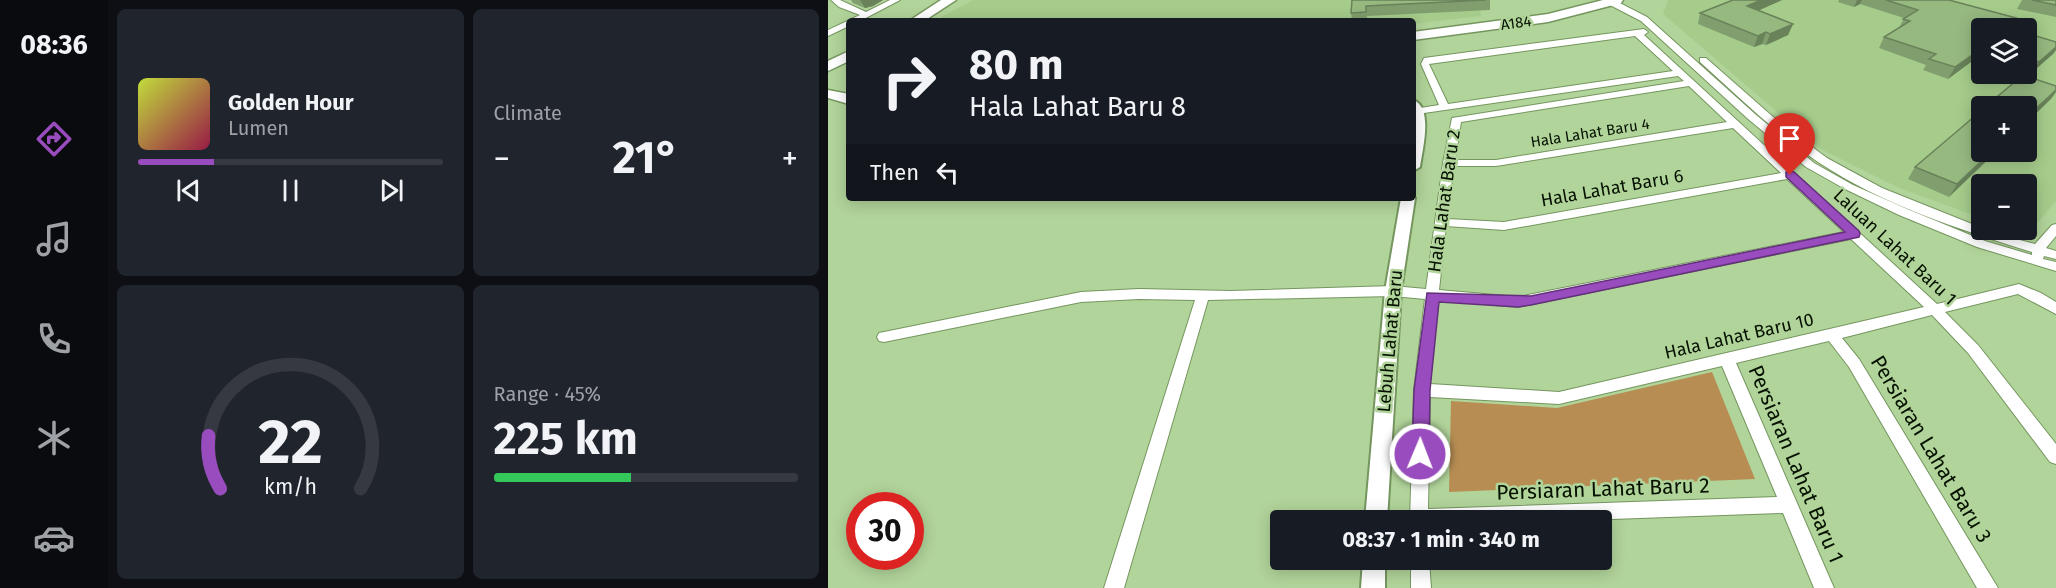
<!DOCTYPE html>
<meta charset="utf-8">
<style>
body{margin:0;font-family:"Fira Sans",sans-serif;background:#20242c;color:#f1f3f6;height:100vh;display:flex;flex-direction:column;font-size:22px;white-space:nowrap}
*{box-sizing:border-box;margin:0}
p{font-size:20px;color:#9ea1a6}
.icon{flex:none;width:33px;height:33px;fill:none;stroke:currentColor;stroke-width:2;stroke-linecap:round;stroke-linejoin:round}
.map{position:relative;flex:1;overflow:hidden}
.details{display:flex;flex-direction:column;gap:9px;padding:9px;background:#0d0f14;width:720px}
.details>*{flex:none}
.hud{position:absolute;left:18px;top:18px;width:570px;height:183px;border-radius:6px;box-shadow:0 3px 15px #0003;background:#171b24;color:#f1f3f6;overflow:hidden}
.tools{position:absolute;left:1143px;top:18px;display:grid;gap:12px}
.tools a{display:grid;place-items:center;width:66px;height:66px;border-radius:6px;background:#171b24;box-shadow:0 3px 15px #0003;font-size:30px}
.speed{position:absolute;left:18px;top:492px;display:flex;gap:12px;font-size:30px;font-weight:700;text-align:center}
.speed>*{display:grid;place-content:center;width:78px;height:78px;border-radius:50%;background:#171b24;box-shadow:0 3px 15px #0003;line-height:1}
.speed .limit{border:9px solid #d22;background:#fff;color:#111}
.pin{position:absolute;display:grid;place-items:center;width:51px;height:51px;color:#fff;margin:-62px -26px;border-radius:50% 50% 50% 0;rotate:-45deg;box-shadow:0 0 6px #0007}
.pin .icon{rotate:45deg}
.me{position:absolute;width:66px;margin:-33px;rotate:1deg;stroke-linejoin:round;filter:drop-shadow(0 0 4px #0008)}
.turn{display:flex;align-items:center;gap:21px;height:126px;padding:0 24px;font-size:27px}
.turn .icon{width:78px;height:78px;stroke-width:2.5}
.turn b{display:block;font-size:42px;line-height:51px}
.then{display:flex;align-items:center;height:57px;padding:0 24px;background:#0003;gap:12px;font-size:22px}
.big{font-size:45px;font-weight:700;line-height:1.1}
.details .card{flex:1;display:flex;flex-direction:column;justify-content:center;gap:9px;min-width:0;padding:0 21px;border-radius:9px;background:#20242c}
.details .dial{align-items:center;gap:0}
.dial svg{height:156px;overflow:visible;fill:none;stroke:#363941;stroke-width:7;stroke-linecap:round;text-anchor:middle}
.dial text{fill:#f1f3f6;stroke:none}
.song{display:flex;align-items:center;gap:18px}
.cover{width:72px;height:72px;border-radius:9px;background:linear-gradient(135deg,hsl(70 70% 55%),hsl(340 70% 35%))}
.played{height:6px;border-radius:3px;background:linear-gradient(90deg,#994cbd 25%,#363941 25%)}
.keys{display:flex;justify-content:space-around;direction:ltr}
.heat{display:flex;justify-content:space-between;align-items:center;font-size:33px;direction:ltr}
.charge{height:9px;border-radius:4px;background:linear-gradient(90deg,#34c759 45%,#363941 0)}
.details .tiles{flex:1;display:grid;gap:9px;grid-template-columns:repeat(2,1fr)}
.trip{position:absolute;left:442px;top:510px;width:342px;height:60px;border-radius:6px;background:#171b24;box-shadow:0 3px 15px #0003;font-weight:700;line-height:60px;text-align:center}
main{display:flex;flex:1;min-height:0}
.menu{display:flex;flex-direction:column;width:108px;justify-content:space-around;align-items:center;background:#090b0e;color:#9ea1a6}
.menu .icon{width:42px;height:42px}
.menu .on{color:#994cbd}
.menu b{font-size:27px;color:#f1f3f6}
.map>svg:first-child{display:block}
</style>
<main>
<nav class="menu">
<b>08:36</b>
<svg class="icon on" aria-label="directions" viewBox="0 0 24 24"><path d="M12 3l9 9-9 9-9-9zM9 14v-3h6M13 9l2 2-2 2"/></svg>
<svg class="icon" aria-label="music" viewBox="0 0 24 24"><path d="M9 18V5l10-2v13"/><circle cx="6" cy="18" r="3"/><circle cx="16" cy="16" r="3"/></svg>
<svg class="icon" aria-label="phone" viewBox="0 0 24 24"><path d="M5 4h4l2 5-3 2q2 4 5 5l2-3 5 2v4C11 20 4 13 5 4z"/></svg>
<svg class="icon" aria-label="climate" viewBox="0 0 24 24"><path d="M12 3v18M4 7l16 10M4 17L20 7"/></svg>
<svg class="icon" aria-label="car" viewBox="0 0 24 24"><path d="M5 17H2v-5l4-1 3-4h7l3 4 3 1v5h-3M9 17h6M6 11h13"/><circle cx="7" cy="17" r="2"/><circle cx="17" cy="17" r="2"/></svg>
</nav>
<section class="details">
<div class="tiles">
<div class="card">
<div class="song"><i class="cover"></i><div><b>Golden Hour</b><p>Lumen</p></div></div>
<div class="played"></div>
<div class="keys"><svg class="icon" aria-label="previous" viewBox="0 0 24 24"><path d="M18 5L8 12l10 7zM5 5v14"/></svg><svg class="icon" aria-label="pause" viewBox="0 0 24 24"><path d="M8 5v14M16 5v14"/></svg><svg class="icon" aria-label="next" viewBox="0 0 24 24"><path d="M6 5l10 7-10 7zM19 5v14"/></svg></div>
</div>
<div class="card"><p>Climate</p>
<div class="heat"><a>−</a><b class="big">21°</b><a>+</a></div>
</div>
<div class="card dial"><svg viewBox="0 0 100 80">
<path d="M14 69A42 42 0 1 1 86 69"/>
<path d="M14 69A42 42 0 0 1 8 42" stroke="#994cbd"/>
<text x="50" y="56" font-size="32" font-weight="700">22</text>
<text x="50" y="72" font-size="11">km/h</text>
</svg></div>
<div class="card"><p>Range · 45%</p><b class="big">225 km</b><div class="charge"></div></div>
</div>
</section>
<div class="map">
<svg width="1228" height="588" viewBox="0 0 1228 588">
<rect width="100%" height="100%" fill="#b1d49a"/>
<path fill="#a5cc8b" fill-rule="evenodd" d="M145 0H650L653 16 585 24V21H106Z
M840 0H1228V201L1199 235 1183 230H1198V184H1154L1153 218 1071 188 991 148 835 14ZM1154 28H1198V74H1154ZM1154 106H1198V152H1154Z"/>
<path fill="#b78d53" d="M884 372 927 479 621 492 623 401 729 408Z"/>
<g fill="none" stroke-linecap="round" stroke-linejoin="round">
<g stroke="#75965f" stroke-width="2">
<path id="minor" d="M3 0H12L38 12 62 0H72L32 21H21V26L0 36V30L32 15 11 7Z
M780 0H786L819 17 927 114 986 163 1025 185 1079 209 1157 241 1204 255V252C1130 229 1055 205 990 162 947 133 910 96 872 62V58H878L952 123 999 158 1054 188 1154 228V230L1207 244 1224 225 1228 224V236L1218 248 1228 251V259L1216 256 1215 259 1228 262V271L1149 247 1071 215 1017 189 978 167 919 118 813 21 780 4Z
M816 29 820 32 816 35 1109 304 1191 284 1213 293 1228 302V314L1190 294 1117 312 1150 345 1228 444V464L1222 462 1140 353 1104 315 1014 338 1031 359 1170 588H1149L1021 367 1001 341 908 363 1006 588H986L955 513 756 520H582L586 390 597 299 565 296 380 300 296 588H276L367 300 311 299 253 302 56 342 51 341 49 337 51 333 56 332 253 292 311 289 403 291 565 286 598 289 615 163 624 118 856 81 850 76 589 114 586 113V109L611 105 593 64 596 58ZM807 36 845 71 620 104 601 64ZM861 86 899 122 668 160H627L633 122ZM905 128 953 173 676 222 619 219 626 166H668ZM959 179 1016 232 690 297 611 290 618 226 676 230ZM1023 239 1096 307 731 392 602 384 610 300 690 307ZM894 366 949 497 600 509 602 397 731 404Z
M583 560H601L603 588H583Z"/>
</g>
<g stroke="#75965f" stroke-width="4">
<path id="tertiary" d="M585 100C606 107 594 151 592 167L585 171Z
M585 195 587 198 573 291 559 520H537L557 291 573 198H585Z
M535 560H557V588H533Z"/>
</g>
<g stroke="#75965f" stroke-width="3">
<path id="primary" d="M113 0H128L96 21H81Z
M775 0H795L793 3 720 22 585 40V32L720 14Z
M21 51V61L0 71V61Z
M0 90 21 94V104L0 98Z"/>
</g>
<use href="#minor" fill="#fff" fill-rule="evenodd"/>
<use href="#tertiary" fill="#fff" fill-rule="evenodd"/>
<use href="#primary" fill="#fff" fill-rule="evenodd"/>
</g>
<path fill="#819f6e" d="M23 0H55L45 6 37 8 25 3Z
M524 0H662V10L539 16V21H524L523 13Z
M905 0H954L930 10 965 24 960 35 938 45 934 44 926 47 870 24 872 13Z
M1011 0H1121L1188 18 1186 21 1188 22 1184 28H1154V57L1151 56 1120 79 1095 70 1098 65 1051 48 1056 37 1071 28 1076 18 1032 4 1026 7 1010 2Z
M1194 0H1228V17L1189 9Z
M1198 33 1228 42V50L1225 54 1203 73 1198 72Z
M1154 152 1121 197 1080 179 1087 167Z"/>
<path fill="#69825a" d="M32 0H55L45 6 37 8Z
M933 0H954L916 17 919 6Z
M1029 0H1034L1032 4 1026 7Z
M965 24 960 35 938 45 942 34Z
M938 32 934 44 926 47 930 36Z
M1228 47V50L1225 54 1203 73 1211 62Z
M1154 48V51L1151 56 1120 79 1127 67Z
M1228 90V92L1223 99 1198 123V118Z
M1163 152H1168L1121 197 1129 184Z"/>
<path fill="#96b980" stroke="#69825a" stroke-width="1.5" d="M524 0H658L538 6V12L523 13Z
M905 0H933L919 6 965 24 942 34 938 32 930 36 872 13Z
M1058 0H1121L1188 18 1185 21 1188 22 1180 27 1184 28H1154V48L1127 67 1101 59 1108 54 1056 37 1082 21 1075 19 1090 10Z
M1204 0H1228V5Z
M1198 33 1228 42V47L1211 62 1198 58Z
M1195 75 1228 86V90L1198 118V106H1158Z
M1154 110V152H1163L1129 184 1087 167Z"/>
<path fill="#994cbd" stroke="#63317b" stroke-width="1.5" d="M962 171 966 172 1031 231 1032 234 1031 237 703 305 690 307 611 302 602 390 601 454 598 459 592 461 587 459 584 454 586 390 599 293 703 296 1017 232 958 177V172Z"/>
<g text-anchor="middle" stroke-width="5" stroke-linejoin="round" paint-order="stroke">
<g font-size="15" fill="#061100" stroke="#b1d49a">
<text transform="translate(688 23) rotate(-8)" y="5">A184</text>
<text transform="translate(762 133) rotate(-9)" y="5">Hala Lahat Baru 4</text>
</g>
<g font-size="18" fill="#061100" stroke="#b1d49a">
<text transform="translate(784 188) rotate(-10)" y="6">Hala Lahat Baru 6</text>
<text transform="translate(616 201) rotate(-82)" y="6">Hala Lahat Baru 2</text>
<text transform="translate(1067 247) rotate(43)" y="6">Laluan Lahat Baru 1</text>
<text transform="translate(911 336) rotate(-13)" y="6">Hala Lahat Baru 10</text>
<text transform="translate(562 341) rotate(-85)" y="6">Lebuh Lahat Baru</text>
</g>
<g font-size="21" fill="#061100" stroke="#b1d49a">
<text transform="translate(1103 449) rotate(59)" y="7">Persiaran Lahat Baru 3</text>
<text transform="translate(968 464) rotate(67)" y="7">Persiaran Lahat Baru 1</text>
<text transform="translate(775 489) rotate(-2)" y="7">Persiaran Lahat Baru 2</text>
</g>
</g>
</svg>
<div class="tools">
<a><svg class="icon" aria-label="layers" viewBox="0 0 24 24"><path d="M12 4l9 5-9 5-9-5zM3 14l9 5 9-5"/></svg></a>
<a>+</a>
<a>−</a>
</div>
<div class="speed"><div class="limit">30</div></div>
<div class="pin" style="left:962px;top:175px;background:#d93025"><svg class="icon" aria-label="arrive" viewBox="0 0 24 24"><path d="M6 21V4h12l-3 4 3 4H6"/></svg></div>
<svg class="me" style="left:592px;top:454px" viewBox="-20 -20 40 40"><circle r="17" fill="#994cbd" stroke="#fff" stroke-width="3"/><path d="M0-11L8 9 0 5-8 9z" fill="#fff"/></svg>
<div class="trip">08:37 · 1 min · 340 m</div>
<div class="hud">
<div class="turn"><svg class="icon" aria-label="right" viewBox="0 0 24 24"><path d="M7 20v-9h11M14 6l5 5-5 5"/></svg><div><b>80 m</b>Hala Lahat Baru 8</div></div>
<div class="then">Then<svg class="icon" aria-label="left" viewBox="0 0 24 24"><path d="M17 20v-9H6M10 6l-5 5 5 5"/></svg></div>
</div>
</div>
</main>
